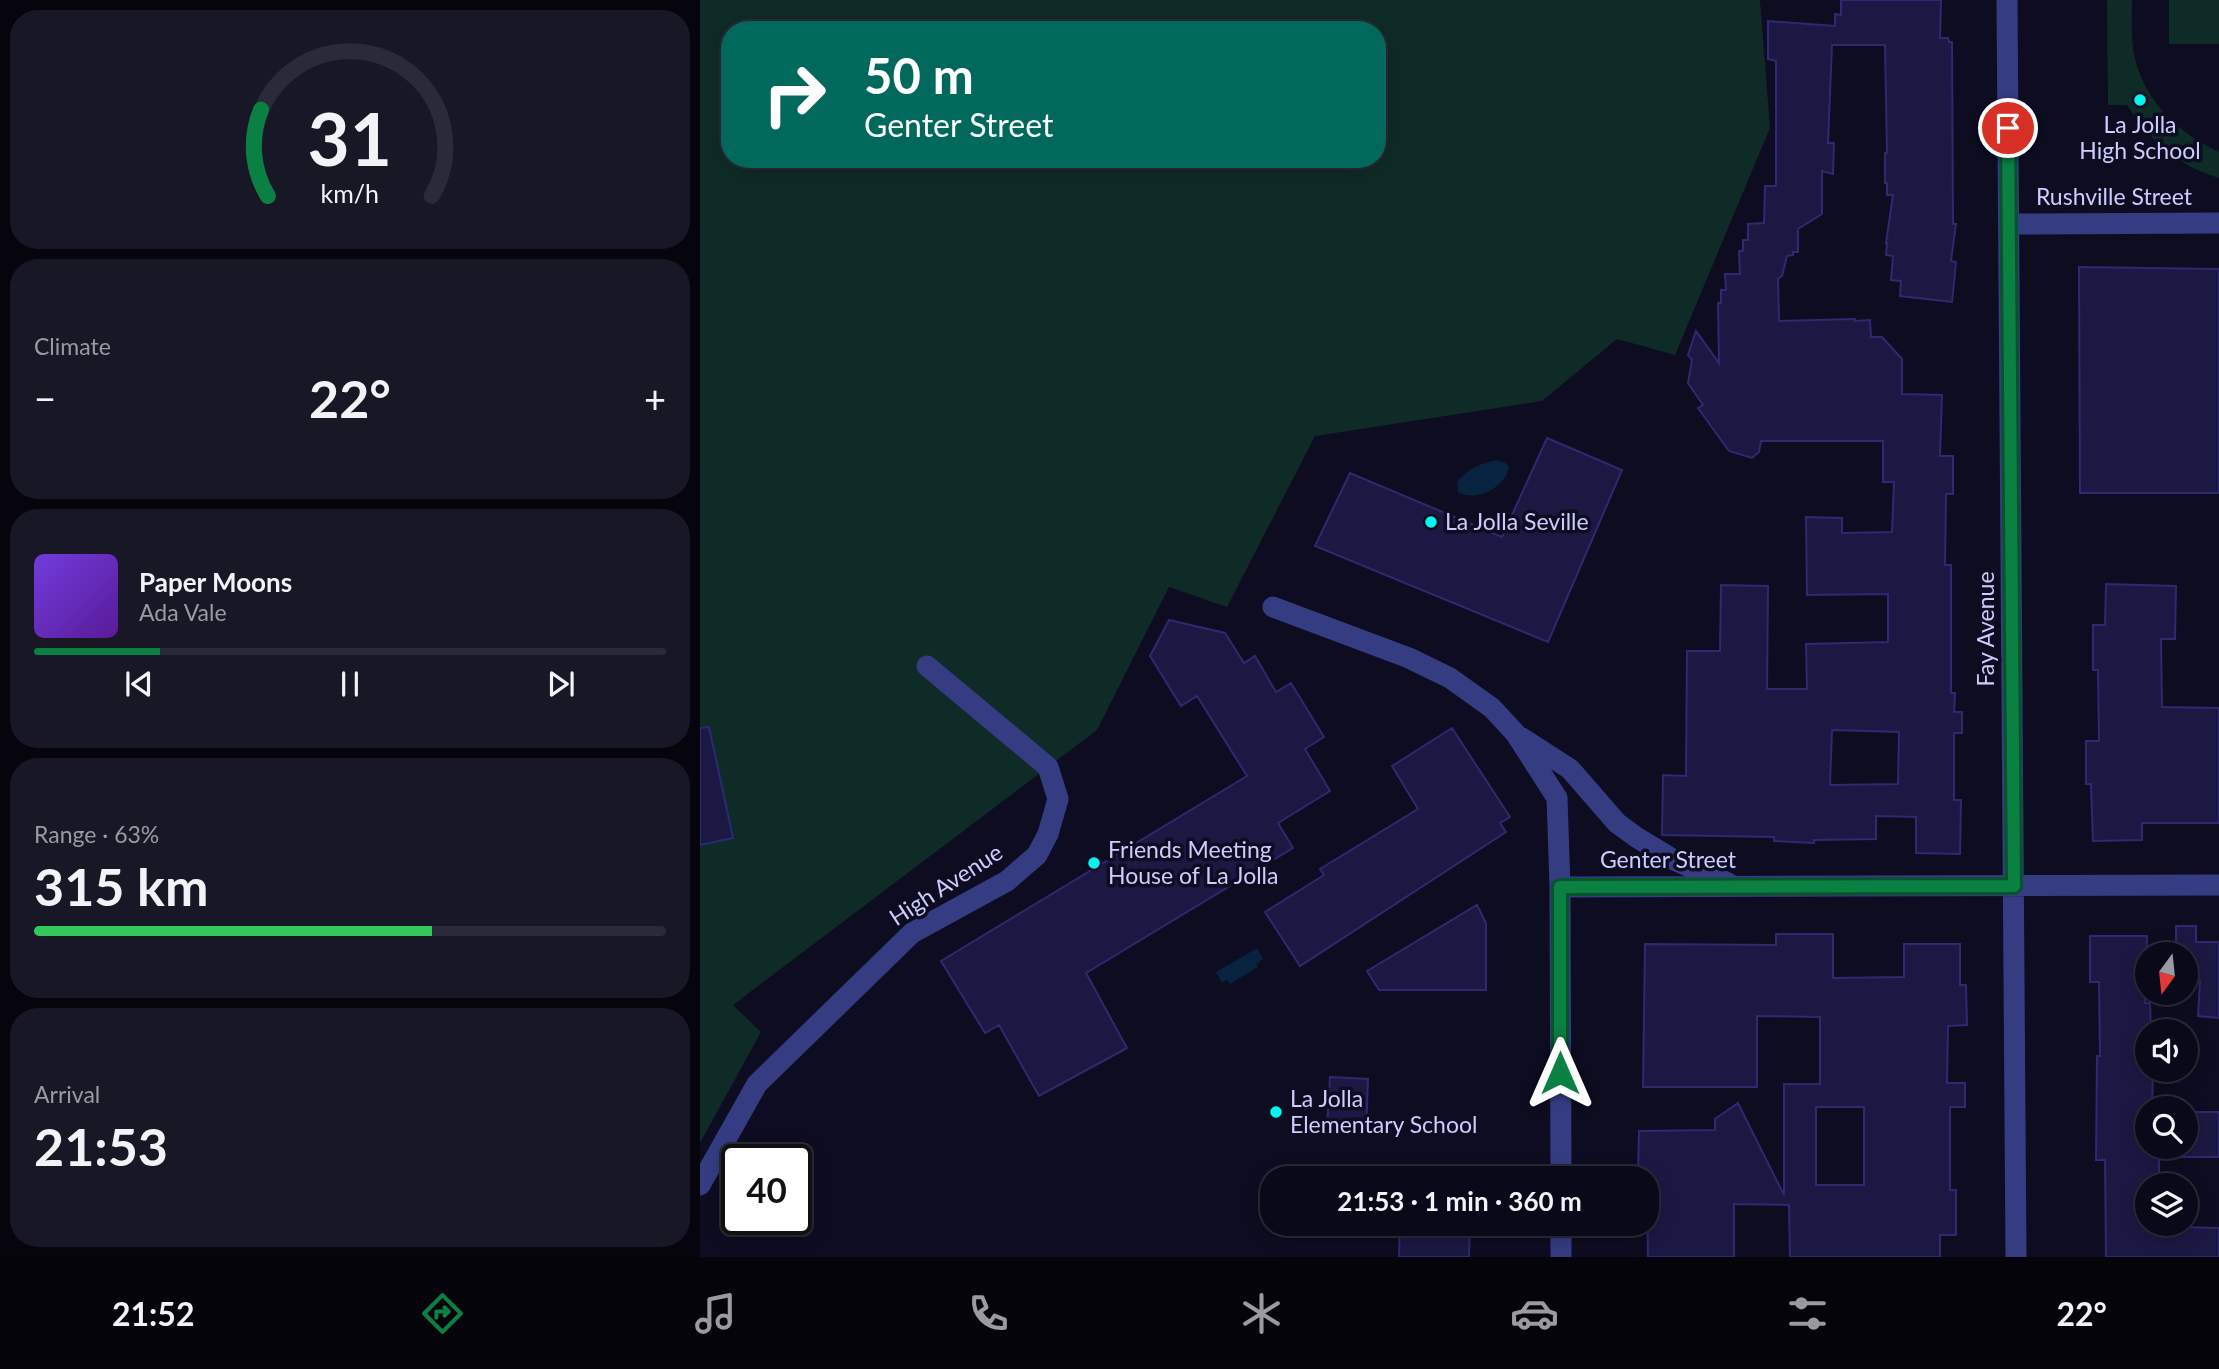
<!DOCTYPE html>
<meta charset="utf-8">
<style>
body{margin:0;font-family:Lato,sans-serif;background:#181726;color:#f1f3f6;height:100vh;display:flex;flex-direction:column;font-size:26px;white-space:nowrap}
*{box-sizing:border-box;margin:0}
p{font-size:23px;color:#999aa2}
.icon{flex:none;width:38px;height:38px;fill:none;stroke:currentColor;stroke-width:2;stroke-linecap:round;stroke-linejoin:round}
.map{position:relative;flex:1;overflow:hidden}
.panel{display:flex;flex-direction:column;gap:10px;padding:10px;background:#06050e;width:700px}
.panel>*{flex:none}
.hud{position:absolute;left:21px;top:21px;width:665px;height:147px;border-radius:28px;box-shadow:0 4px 18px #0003,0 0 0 2px #2a2a38;background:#00695c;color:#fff;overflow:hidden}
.needle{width:46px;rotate:195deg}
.tools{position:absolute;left:1435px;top:942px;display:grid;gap:14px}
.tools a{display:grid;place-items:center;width:63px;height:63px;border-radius:50%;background:#0a0919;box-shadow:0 4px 18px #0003,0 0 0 2px #2a2a38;font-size:35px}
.speed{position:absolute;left:21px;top:1144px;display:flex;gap:14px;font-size:35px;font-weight:700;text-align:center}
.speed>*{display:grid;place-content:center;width:91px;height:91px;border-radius:50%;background:#0a0919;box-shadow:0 4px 18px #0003,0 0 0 2px #2a2a38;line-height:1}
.speed .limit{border:4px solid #111;border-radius:10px;background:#fff;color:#111}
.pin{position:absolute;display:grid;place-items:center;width:60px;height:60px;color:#fff;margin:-30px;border:4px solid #fff;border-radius:50%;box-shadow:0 2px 7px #0007}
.me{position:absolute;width:77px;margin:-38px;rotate:0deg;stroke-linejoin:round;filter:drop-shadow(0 0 5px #0008)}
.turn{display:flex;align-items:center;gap:24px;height:147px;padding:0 28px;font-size:32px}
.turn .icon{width:91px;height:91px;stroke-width:2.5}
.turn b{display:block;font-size:49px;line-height:60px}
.big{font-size:52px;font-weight:700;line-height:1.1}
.panel .tile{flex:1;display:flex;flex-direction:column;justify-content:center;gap:10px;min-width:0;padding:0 24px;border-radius:28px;background:#181726}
.panel .dial{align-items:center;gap:0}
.dial svg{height:182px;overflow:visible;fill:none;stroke:#2a2a38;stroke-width:7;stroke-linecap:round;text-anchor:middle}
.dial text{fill:#f1f3f6;stroke:none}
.song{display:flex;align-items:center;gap:21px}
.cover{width:84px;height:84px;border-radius:10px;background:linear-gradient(135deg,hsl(260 70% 55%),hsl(270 70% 35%))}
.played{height:7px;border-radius:4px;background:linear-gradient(90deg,#0b8043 20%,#2a2a38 20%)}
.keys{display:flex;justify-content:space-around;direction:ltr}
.heat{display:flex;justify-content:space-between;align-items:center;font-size:38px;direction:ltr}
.charge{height:10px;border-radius:5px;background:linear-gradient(90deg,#34c759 63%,#2a2a38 0)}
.trip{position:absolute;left:560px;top:1166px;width:399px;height:70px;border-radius:28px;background:#0a0919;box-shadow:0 4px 18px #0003,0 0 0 2px #2a2a38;font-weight:700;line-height:70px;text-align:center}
.tab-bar{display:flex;height:112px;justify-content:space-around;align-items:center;background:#04040a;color:#999aa2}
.tab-bar .icon{width:49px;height:49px}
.tab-bar .selected{color:#0b8043}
.tab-bar b{font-size:32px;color:#f1f3f6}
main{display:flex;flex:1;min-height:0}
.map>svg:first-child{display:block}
</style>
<main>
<section class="panel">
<div class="tile dial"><svg viewBox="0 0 100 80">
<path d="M14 69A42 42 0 1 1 86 69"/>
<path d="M14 69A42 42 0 0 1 11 31" stroke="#0b8043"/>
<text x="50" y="56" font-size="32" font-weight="700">31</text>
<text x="50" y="72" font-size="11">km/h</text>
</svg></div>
<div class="tile"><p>Climate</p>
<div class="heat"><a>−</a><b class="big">22°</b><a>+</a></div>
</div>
<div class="tile">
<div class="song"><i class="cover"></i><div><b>Paper Moons</b><p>Ada Vale</p></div></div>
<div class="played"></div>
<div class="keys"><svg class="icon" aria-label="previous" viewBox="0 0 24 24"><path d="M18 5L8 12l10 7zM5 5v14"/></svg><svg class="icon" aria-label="pause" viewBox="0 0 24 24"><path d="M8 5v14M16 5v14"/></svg><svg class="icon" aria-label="next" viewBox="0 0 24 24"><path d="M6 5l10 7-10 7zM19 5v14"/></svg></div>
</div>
<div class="tile"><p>Range · 63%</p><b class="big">315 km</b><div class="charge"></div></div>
<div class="tile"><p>Arrival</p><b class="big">21:53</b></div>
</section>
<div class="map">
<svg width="1519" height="1257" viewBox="0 0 1519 1257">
<rect width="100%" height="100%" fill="#0d0c21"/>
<path fill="#0f2b27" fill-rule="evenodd" d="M0 0H1060L1070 128 975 355 917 339 842 401 615 436 527 607 469 587 397 730 33 1005 61 1032 0 1143ZM30 30H677V159H30Z
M1407 0H1432C1432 16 1431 33 1433 49 1441 98 1476 132 1519 152V178C1478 166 1449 140 1427 105H1408Z
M1469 0H1519V44H1469Z"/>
<path fill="#07233f" d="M797 460 806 463 809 467C806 487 776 503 758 492L757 482C768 469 780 463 797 460Z
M557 948 563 959 556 964 558 967 530 984 527 980 522 983 516 972Z"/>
<path fill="#1b1843" stroke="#2e2970" stroke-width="2" fill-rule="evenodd" d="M1141 0H1241L1240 38H1248L1249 42H1252L1253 224H1256L1251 261 1256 262 1252 302 1200 296 1201 281 1191 280 1193 256 1186 255 1187 243H1186L1193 195H1187V183H1185V153H1187L1185 45H1132L1128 143H1134L1133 174 1122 171V214L1098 229V252H1093V255L1087 256 1082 276 1078 279 1079 321 1155 319V321L1170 320 1171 337H1182L1202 359V394L1242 395 1240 456H1253V494H1246L1245 565H1251V693H1255L1254 712H1262V733H1254V800H1261L1260 854 1216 853V817L1176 816V839L1114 840V843L1074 841V837L962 835 963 775 986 776 987 651H1020L1021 585 1068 586 1067 689H1107L1106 644 1188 642V594L1107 595 1106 517 1142 518V533L1192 532 1194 482H1183V441H1061L1059 452 1052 458 1029 451 998 408 1003 405 988 383 992 360 988 355 996 331 1019 363 1018 303H1021V290H1026L1025 274H1040L1039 251H1043V240H1048V224L1064 223 1065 186H1076V61L1068 59V21L1135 26V14L1141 15ZM1132 730 1199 732 1198 784 1130 785Z
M1379 267 1519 269V493H1380Z
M847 438 922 470 848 642 615 546 650 473 802 537Z
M1406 584 1476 586 1475 639H1461L1462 707 1519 708V823H1442V840L1393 841 1391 784H1386V741H1399L1398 670H1393V625H1405Z
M469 620 525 633 544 663 555 656 576 692 591 683 624 737 605 749 630 791 578 823 593 848 386 973 427 1048 339 1096 299 1025 285 1033 241 961 547 776 497 696 481 706 450 656Z
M9 727 33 838 0 845V728Z
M752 728 810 817 800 823 806 832 600 966 565 912 624 875 620 869 718 809 692 766Z
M777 905 786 923V990H679L667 971Z
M1476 926H1496V942H1519V1018L1498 1016 1500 981H1486V954H1476Z
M1076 934H1133V978L1204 977V944H1260V985H1266L1267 1025 1248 1026 1247 1083H1265V1107H1250V1190H1256V1235H1240V1257H1090L1089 1205 1034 1204V1257H948L947 1178H938L939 1131 1015 1130V1119L1038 1103 1084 1195V1084H1120V1017L1057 1016V1087H943L945 944 1076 945ZM1116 1107H1164V1185H1116Z
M1390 936H1447L1445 1003H1450L1451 1031H1447V1069H1453L1452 1108H1447V1146H1486V1112H1519V1157H1459V1185H1447V1226L1519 1228V1257H1406L1405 1160H1396L1397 1056H1400L1399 982H1390Z
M630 1077 668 1079 666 1131 627 1129Z
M700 1223H770L769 1257H699Z"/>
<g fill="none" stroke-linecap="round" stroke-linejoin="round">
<path stroke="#353c82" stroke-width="21" d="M1307 0 1316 1257
M1309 224 1519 223
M573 607 709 658 750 678 792 708 816 734 857 798 860 887 861 1178
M822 738 870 769 917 823 936 837 974 860 1028 883
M860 887 1519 885
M0 1185 57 1084 212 933 307 881 337 855 348 834 358 799 348 767 227 666
M861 1223V1257"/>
</g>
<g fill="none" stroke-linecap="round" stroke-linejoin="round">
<g stroke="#07532c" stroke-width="18">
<path id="route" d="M860 1073V887L1314 886 1308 128"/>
</g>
<use href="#route" stroke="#0b8043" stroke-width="12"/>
</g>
<g fill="#00f7f1" stroke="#0d0c21" stroke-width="2.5">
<circle cx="1440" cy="100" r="7"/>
<circle cx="731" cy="522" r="7"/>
<circle cx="394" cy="863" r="7"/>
<circle cx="576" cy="1112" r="7"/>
</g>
<g text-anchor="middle" stroke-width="7" stroke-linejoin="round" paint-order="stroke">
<g font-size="23" fill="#cccdff" stroke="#0d0c21" text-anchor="start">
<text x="1440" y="133" text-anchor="middle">La Jolla<tspan x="1440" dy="26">High School</tspan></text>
<text x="745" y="530">La Jolla Seville</text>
<text x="408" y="858">Friends Meeting<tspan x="408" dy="26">House of La Jolla</tspan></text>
<text x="590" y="1107">La Jolla<tspan x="590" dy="26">Elementary School</tspan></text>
</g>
<g font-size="23" fill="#cccdff" stroke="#0d0c21">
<text x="1414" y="205">Rushville Street</text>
<text transform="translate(1286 629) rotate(-90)" y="8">Fay Avenue</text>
<text x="968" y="868">Genter Street</text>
<text transform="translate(246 885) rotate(-33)" y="8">High Avenue</text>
</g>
</g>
</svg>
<div class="tools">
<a><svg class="needle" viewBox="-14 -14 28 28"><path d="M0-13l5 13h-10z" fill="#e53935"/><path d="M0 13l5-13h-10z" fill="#999aa2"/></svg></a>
<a><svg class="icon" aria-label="sound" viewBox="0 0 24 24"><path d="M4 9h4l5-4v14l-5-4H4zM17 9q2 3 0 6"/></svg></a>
<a><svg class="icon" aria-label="search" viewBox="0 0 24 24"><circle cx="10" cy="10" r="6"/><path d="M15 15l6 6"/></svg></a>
<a><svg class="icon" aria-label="layers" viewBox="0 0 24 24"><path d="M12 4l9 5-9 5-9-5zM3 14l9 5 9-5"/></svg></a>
</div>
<div class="speed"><div class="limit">40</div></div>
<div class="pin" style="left:1308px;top:128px;background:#d93025"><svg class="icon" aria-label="arrive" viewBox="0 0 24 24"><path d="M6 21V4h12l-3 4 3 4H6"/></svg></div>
<svg class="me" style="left:860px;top:1073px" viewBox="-20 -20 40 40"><path d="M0-17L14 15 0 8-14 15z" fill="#0b8043" stroke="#fff" stroke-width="4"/></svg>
<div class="trip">21:53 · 1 min · 360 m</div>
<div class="hud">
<div class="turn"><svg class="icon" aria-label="right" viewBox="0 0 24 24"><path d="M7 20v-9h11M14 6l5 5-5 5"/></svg><div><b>50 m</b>Genter Street</div></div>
</div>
</div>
</main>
<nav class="tab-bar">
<b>21:52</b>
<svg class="icon selected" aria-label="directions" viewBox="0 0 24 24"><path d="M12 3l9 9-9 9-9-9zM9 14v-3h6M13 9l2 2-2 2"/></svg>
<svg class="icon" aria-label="music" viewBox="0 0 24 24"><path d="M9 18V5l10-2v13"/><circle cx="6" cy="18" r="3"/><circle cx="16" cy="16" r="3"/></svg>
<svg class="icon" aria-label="phone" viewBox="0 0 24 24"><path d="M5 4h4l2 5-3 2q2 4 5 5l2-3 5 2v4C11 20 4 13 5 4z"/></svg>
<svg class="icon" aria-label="climate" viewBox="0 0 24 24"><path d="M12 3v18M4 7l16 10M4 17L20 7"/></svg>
<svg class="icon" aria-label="car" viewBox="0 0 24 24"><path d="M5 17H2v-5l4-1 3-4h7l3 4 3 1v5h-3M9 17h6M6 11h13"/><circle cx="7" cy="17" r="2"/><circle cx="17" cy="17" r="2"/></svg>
<svg class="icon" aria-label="filters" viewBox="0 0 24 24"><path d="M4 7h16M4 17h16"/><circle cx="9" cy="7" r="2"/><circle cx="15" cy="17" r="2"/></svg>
<b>22°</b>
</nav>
